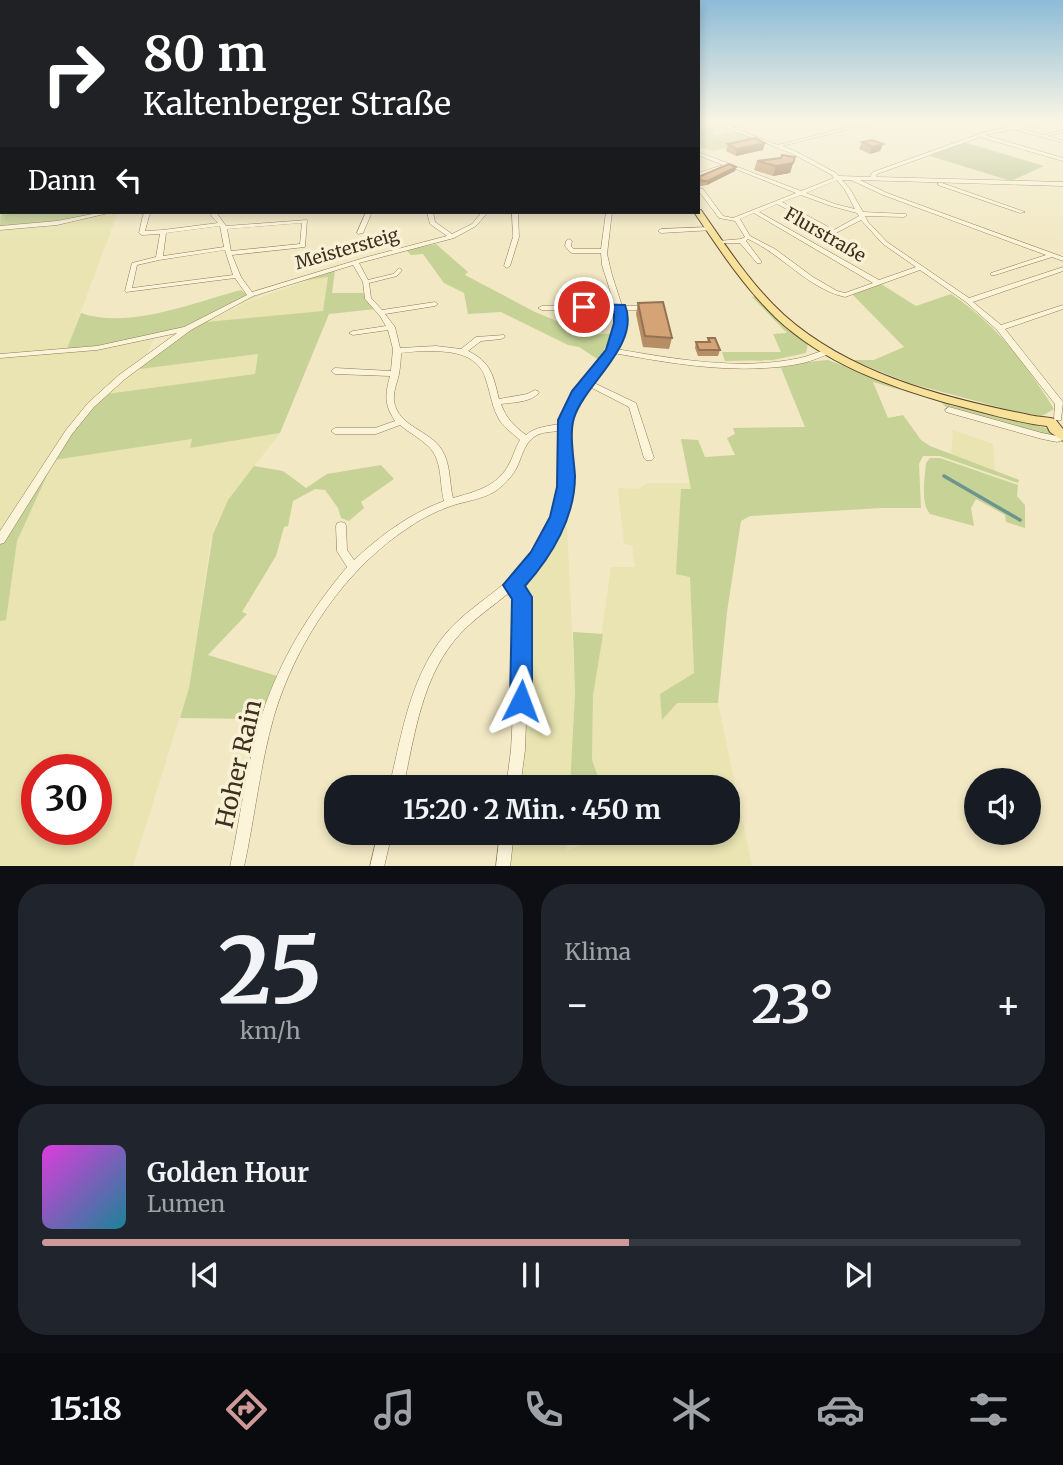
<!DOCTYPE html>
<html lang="de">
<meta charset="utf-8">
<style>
body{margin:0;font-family:Merriweather,serif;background:#20242c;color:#f1f3f6;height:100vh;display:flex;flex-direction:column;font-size:26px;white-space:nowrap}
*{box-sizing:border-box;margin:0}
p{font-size:23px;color:#9ea1a6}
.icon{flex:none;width:38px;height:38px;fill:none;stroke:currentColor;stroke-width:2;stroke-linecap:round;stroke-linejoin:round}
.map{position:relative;height:866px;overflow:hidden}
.side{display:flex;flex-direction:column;gap:18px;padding:18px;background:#0d0f14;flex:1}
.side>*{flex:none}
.banner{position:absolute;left:0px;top:0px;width:700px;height:214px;box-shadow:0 4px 10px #0003;background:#202124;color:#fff;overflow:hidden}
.controls{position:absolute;left:964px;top:768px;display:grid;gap:14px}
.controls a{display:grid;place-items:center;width:77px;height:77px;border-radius:50%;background:#171b24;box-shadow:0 4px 10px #0003;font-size:35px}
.speed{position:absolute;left:21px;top:754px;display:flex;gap:14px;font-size:35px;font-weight:700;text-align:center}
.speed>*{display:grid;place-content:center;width:91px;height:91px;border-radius:50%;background:#171b24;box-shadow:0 4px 10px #0003;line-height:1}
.speed .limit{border:10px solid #d22;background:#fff;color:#111}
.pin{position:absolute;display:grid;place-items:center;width:60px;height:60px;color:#fff;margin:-30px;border:4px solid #fff;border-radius:50%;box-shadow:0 2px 7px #0007}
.me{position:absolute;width:77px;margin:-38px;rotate:3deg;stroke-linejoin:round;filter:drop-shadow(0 0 5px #0008)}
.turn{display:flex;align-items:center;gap:24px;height:147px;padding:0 28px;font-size:32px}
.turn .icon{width:91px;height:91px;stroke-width:2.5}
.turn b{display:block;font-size:49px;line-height:60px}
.then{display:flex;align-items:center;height:66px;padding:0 28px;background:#0003;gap:14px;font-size:26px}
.big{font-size:52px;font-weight:700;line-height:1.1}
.side .card{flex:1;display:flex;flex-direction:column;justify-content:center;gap:10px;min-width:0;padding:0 24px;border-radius:28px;background:#20242c}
.side .dial{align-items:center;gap:0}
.dial b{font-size:91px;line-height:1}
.song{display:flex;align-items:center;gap:21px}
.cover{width:84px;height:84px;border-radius:10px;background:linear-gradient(135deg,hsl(300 70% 55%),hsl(190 70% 35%))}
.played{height:7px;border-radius:4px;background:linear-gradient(90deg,#ce9997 60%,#363941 60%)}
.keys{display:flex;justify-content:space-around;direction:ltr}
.heat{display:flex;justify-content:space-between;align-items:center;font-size:38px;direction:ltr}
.side .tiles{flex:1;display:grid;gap:18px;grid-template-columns:1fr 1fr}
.card:last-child{grid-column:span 2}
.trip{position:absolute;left:324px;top:775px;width:416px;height:70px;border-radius:28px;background:#171b24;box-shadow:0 4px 10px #0003;font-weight:700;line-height:70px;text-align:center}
.tabs{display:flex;height:112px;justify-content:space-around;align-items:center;background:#090b0e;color:#9ea1a6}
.tabs .icon{width:49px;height:49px}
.tabs .active{color:#ce9997}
.tabs b{font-size:32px;color:#f1f3f6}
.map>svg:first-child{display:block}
</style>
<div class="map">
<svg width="1063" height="867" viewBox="0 0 1063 867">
<rect width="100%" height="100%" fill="#f2e8c4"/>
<path fill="#e9e4b1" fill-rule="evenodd" d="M118 212 66 351 0 355V229L53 224Z
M328 277 323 311 205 323 245 303 314 278Z
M154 338 146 356 89 405 0 535V358L64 353Z
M258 354 255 374 106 394 132 370Z
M953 430 993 444 995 471 951 455Z
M280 433 228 500 216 524 210 545 189 688 133 866 0 867V548L17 540 54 460 192 439 191 448ZM37 770H96V830H37Z
M647 483H690L691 489H682L677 574 690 576 694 673 660 694 663 719 676 703H718L752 866 508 867 512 833H567V850L608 836V833H728V788L602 787 592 760 593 695 611 567H635L632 545 624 544 618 488 638 489Z
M560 527H567L575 693 570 787 518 788 526 605 524 582Z"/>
<path fill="#c7d296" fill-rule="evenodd" d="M713 123 720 125 711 133 716 135 733 130 751 137 749 138 750 143 713 151 698 147V127Z
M2 165V212H107L78 219 0 227Z
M436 244 468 272 465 275 535 312 591 335 616 333 602 362 579 347 568 345 501 312 468 314 464 293 444 283 423 254 411 255 406 250Z
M335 270 332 293H364L376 309 329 314 280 433 190 448 192 439 54 460 17 541 6 620 0 621V544L75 427 106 394 255 374 258 354 132 370C182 332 233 302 293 282 307 278 321 272 335 270ZM328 277 323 311 207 322C237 302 292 280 328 277Z
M881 284 916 306 951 294C996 324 1026 364 1054 409L1042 416 1021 413 909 383 852 360H874L904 347 852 294Z
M241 290 247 295 185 327 124 342 66 351 81 313C128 330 195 302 241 290Z
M757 295 808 344 806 353 773 360 725 361 722 352H781L773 334 787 333 752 297Z
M828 360 898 387 1053 430 1057 438 948 409 941 402 873 382 888 418 903 415 921 440 930 446 1019 480 1018 483 940 456H923L919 464 921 508H881L750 516 741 521 727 612 718 703H677L662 720 660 694 694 673 690 577 676 574 681 489H691L681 439 698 440 705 457 735 455 727 438 735 434 733 428 805 427 781 368H741Z
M930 458H940L1018 485 1017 496 1025 505V528L1006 522 1005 515 976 499 971 508 974 526 930 514C920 503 925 477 926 463Z
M381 465 394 479 361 502 364 508 349 521 341 518 338 508 325 490 315 489 293 501 288 526 284 527 276 556 242 612 247 614 208 655 280 677 264 719 180 718 189 688 213 534 228 500 254 466 283 471 306 488 327 474Z
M573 632 603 634 593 695 592 760 602 787H570L575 693Z"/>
<path fill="#bdc696" d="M964 142 1044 166 1011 181 930 156Z"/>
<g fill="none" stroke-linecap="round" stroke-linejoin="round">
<path stroke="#6c958d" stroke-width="3.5" d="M944 476 1020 520"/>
<g stroke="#8f7958" stroke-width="1">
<path id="minor" d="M707 120H712L727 125 762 120 760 121 731 127 778 145 875 120H881V121L782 146 797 152 836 173 839 176 871 177 870 176 873 172 985 132 1009 127 986 121V120H991L1015 126 1057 120 1055 121 1020 128 1043 135 1063 130V132L1048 136 1063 141V143L1014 129 985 135 1063 158V161L980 137 877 174 876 176 877 177 1063 182V186L860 180 887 193 1063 257V261L1052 257 995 275H991V273L1046 255 883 195 851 180H842L850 189 863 212 906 214 907 215 904 217 865 216 868 222 887 242 969 298 1063 267V271L973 302 1001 325 1063 305V309L1005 329 1063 402 1061 420H1055L1054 418 1055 404 997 330 966 302 920 270 845 297C807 288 783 255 748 239L746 241 761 261V263H757L740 243H718V241L741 239 745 237 735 221 719 218 698 190 699 189H703L723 216 733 218 796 193 728 166 698 176V173L723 165 698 155V152L801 191 834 178 832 175 793 154ZM837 180 845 190 855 209 835 204 806 193ZM801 195 831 206 857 213 859 216 834 230 782 202ZM777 204 834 234 861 220 883 244 916 267 879 280 759 212ZM754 213 873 283 845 293 837 291 813 277 775 249 750 236 740 219Z
M938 183H942L1025 212 1020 213 938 185Z
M103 212H113L57 225 0 230V226L57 221Z
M147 212H153L149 216 145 231 163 230 218 223 212 217 210 212H216L226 226 307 220 305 247 232 255 241 277 252 292 367 257 447 236 430 224 427 212H433L435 222 452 234 472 224 482 212H488L476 226 454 238 359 263 368 280 393 274 399 268 402 270 397 276 369 283 371 298 382 310 435 302 438 304 435 306 385 314 395 327 400 348 436 346 461 349 476 337 504 335 505 337 501 339 481 341 468 351C491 362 493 375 499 399L527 394 535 390 538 391 539 393C529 403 514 402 501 404 506 418 514 426 526 435 535 427 548 426 560 424 563 415 566 406 571 398 589 369 620 348 616 310H542L538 308 542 306H615L602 265 601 253H572L570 252 565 246 566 241 569 239 572 241 571 246 574 249H601L606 212H612L607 254 612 275 622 306H646L650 308 646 310H623C625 324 622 336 616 349 675 359 740 371 800 358 809 356 817 352 826 350L830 352 829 354C820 357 812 361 803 363 741 376 675 364 613 353L592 382 636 403 654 458 652 460H646L644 458 629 407 588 386C555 428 575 441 571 485 568 524 546 558 519 584L528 597 529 638 525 750 520 788H506L511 750 517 638V598L511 591C495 605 476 617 461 633 422 674 415 734 403 788H389C401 738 409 683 440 641 455 620 476 606 495 591 528 565 556 532 561 490 564 470 559 451 559 431 550 432 541 432 534 437 523 445 522 458 516 469 511 478 503 486 494 492 482 499 467 501 454 505 439 510 424 517 411 526 346 567 296 642 274 716 260 765 255 816 244 867H230C241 816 246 764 262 715 280 659 310 611 347 567L337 551 336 526 337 523 341 522 345 523 346 526 347 550 354 560C381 535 409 514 444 501 439 482 443 460 428 446 420 438 409 433 400 425L376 434H335L331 431 335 428H375L395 421C384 404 385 395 390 376L335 374 331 371 335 368 391 371V370L393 349 388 330 353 335 349 333 353 331 386 326 380 316 365 299 363 282 353 265 253 296 191 330 125 379 94 407 72 434 4 543 0 544V531L66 430 88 403 119 375 177 333 97 350 0 358V354L97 346 184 327 247 295 235 278 126 292 125 291 132 263 156 257 160 234 142 235 139 233 143 215ZM302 223 300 244 231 251 227 229ZM220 226 224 247 163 256 166 233ZM225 250 233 275 132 288 137 265 159 260ZM422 351C447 351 478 351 486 380 491 395 492 408 500 421 506 429 513 434 520 440 515 448 513 458 508 466 496 487 474 492 453 498 449 482 451 465 442 450 430 430 398 427 394 401 393 392 397 383 399 374 400 368 401 360 401 353Z
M366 212H372L363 233 358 234 357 233Z
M512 212H518L519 237 510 266 507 268 504 266 513 237Z
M711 227 713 228V230L661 233 658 231 661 229Z
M949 407 1042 433 1057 436 1063 434V440L1057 442 1042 439 946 412 945 410Z
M378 833H392L384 867H370Z
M500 833H514L510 867H496Z"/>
</g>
<g stroke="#5d472d" stroke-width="2">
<path id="major" d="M698 210H701C726 246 751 285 784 315 850 374 944 398 1029 415 1038 417 1047 417 1055 419L1063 429V441L1050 432 1047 426C1013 422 980 411 947 403 885 385 824 363 776 318 744 287 719 249 694 212H698Z"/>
</g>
<use href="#minor" fill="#fcf4d9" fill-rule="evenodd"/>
<use href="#major" fill="#f8e299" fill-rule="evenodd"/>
</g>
<path fill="#b68d65" d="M862 142 883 144 880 151 870 154 859 149Z
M728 144 763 150 736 156 726 151Z
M757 161 792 166 790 173 773 176 754 170Z
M736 167 735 171 707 185 700 186 698 183V176Z
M638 303 672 338 669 349 643 347 636 314Z
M708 338 720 350 718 356H698L695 348 696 342H707Z"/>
<path fill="#947353" d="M765 143 763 150 736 156 737 149Z
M883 144 880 151 870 154 873 147Z
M795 157 790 173 773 176 776 166Z
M736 167 735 171 707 185 708 181Z"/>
<path fill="#d4a476" stroke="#947353" stroke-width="2" d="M755 138 765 143 737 149 728 144Z
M872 140 883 144 873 147 862 142Z
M782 155 795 157 793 163 776 166 757 161 781 158Z
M729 164 736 167 708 181H702L698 177Z
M663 302 672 338 645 336 638 303Z
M708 338H715L720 350H699L696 342H710Z"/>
<linearGradient id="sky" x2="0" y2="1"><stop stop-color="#8dbbd7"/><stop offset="0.5" stop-color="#f9f5e4"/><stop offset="1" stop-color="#f9f5e4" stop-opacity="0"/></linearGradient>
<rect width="1063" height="241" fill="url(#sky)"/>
<path fill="#1a73e8" stroke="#114b97" stroke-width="2" d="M584 304 625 305C641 345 585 383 574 418 569 434 574 459 575 476 575 517 552 556 525 586L532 597V701L529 709 521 712 513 709 510 701 512 599 503 585 531 552 550 517 557 487 558 420 572 391 606 350 614 323V312L579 310V305Z"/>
<g text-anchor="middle" stroke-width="7" stroke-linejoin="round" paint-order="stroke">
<g font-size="18" fill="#3e301e" stroke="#f9f1d5">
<text transform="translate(825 235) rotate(30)" y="6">Flurstraße</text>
<text transform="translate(347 249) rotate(-16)" y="6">Meistersteig</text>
</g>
<g font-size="24" fill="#3e301e" stroke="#f9f1d5">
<text transform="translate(239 764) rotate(-77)" y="8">Hoher Rain</text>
</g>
</g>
</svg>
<div class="controls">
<a><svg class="icon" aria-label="sound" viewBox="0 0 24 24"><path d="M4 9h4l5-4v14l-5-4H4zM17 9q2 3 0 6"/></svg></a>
</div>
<div class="speed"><div class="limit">30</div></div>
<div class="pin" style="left:584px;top:307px;background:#d93025"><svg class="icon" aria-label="arrive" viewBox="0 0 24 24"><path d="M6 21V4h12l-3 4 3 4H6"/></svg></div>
<svg class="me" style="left:521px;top:701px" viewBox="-20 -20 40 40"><path d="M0-17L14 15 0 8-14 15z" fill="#1a73e8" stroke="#fff" stroke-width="4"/></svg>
<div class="trip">15:20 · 2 Min. · 450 m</div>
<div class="banner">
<div class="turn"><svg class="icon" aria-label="right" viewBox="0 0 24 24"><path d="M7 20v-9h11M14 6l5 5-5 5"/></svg><div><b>80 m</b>Kaltenberger Straße</div></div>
<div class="then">Dann<svg class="icon" aria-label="left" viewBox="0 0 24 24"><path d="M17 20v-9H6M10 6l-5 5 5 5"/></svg></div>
</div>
</div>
<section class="side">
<div class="tiles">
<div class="card dial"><b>25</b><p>km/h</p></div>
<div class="card"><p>Klima</p>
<div class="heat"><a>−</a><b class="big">23°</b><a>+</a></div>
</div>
<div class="card">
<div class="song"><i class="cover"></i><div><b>Golden Hour</b><p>Lumen</p></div></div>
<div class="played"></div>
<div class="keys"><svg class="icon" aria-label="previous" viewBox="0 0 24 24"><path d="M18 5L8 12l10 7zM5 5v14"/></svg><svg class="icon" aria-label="pause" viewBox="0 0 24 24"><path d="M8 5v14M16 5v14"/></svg><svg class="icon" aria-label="next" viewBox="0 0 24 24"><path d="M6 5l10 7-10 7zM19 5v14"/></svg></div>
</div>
</div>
</section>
<nav class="tabs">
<b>15:18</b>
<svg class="icon active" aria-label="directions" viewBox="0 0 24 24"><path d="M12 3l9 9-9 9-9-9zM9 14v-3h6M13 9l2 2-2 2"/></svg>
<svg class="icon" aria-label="music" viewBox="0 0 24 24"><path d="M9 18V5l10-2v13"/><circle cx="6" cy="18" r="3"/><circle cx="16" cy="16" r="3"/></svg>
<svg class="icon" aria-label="phone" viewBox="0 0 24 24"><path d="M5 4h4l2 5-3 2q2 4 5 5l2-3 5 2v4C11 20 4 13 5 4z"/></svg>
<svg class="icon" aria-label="climate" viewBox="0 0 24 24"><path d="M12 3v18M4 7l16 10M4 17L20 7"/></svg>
<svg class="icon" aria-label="car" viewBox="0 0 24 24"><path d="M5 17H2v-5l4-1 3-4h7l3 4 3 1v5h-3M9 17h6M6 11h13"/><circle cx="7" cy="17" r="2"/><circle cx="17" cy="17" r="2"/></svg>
<svg class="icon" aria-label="filters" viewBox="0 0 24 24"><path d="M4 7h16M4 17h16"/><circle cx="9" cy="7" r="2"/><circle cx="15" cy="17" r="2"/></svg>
</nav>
